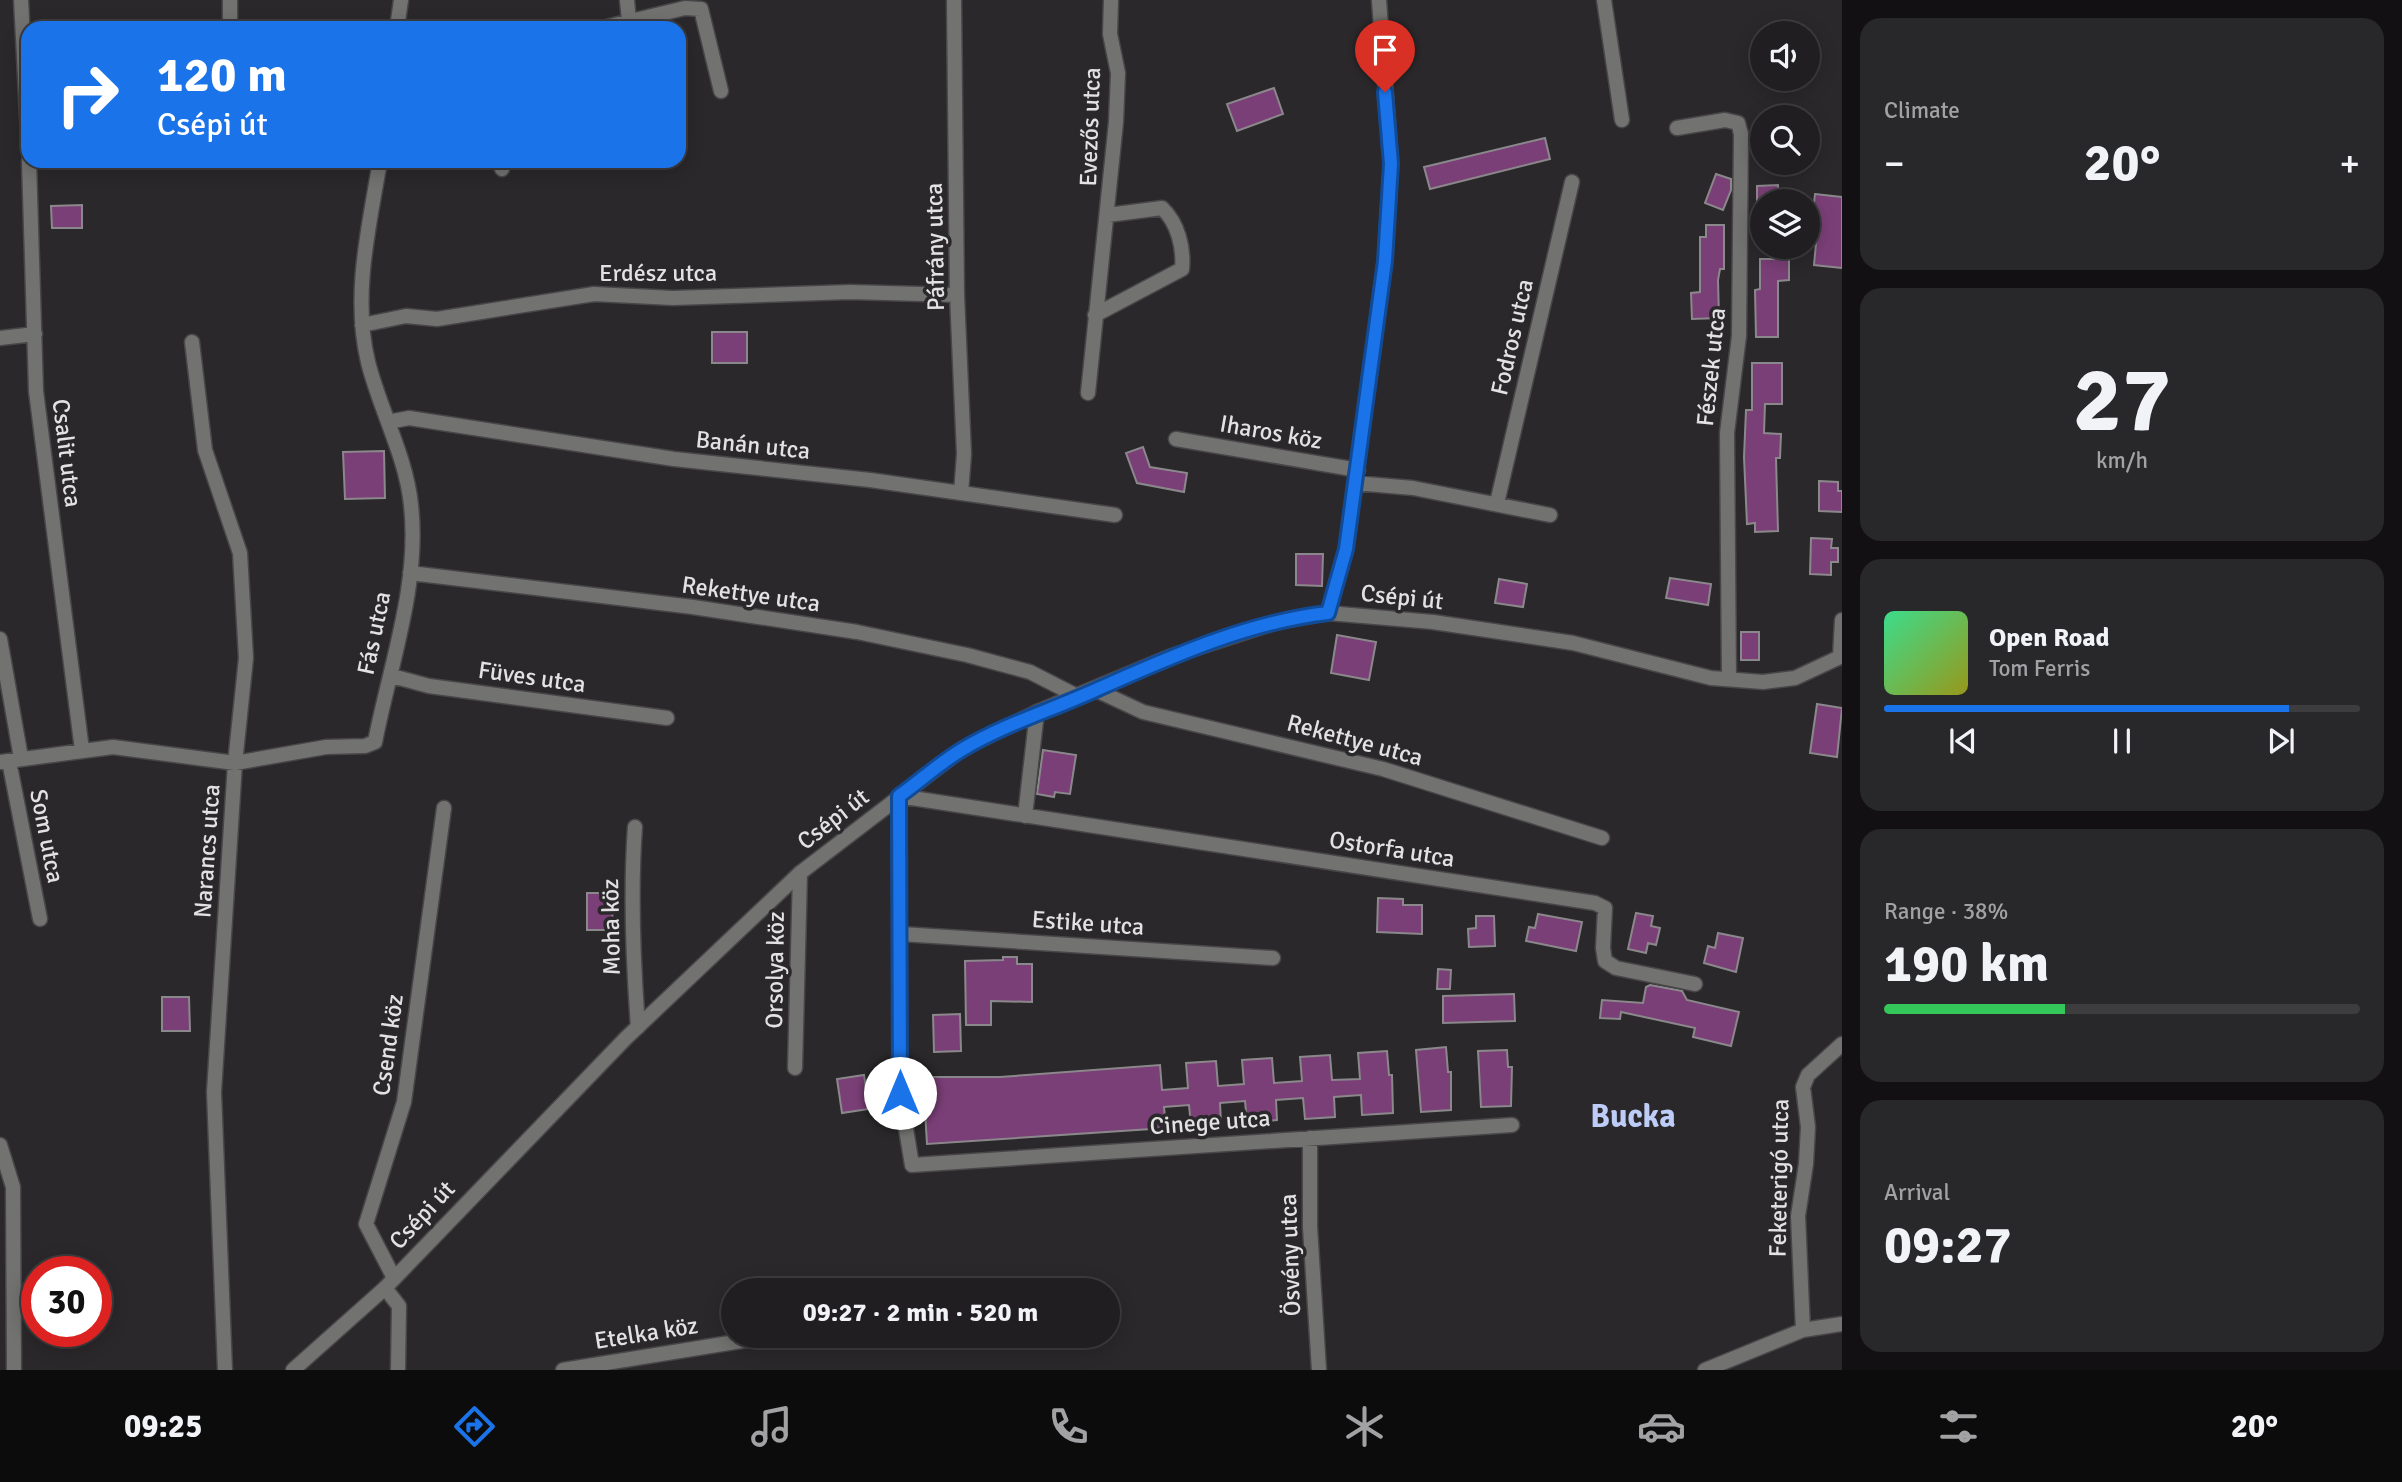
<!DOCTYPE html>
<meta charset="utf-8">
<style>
body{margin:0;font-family:Signika,sans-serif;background:#282729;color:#f1f3f6;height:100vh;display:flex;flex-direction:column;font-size:26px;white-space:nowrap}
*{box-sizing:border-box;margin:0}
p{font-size:23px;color:#a2a2a5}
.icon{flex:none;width:38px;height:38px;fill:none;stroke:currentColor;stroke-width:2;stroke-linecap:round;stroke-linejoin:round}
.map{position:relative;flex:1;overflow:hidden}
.drawer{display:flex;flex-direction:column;gap:18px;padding:18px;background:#121012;width:560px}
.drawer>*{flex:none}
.hud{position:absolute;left:21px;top:21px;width:665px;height:147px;border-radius:21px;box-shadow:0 4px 18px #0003,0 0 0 2px #3d3c3e;background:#1a73e8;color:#fff;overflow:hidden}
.tools{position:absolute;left:1750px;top:21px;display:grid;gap:14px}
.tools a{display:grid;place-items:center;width:70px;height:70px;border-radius:50%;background:#201e20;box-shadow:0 4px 18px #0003,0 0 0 2px #3d3c3e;font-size:35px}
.speed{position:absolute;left:21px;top:1256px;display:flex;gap:14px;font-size:35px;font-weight:700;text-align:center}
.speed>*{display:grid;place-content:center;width:91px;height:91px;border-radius:50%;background:#201e20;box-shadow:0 4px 18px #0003,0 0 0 2px #3d3c3e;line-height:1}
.speed .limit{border:10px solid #d22;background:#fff;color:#111}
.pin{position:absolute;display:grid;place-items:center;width:60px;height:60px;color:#fff;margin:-72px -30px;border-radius:50% 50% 50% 0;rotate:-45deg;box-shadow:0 0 7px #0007}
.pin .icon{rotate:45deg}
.me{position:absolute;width:77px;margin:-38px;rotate:0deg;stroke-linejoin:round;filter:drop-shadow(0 0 5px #0008)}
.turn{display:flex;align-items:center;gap:24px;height:147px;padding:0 21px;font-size:32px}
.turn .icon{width:91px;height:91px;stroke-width:2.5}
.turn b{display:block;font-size:49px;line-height:60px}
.big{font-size:52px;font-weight:800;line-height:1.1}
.drawer .widget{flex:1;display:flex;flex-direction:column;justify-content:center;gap:10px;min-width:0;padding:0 24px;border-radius:21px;background:#282729}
.drawer .dial{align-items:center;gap:0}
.dial b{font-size:91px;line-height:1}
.song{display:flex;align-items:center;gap:21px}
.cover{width:84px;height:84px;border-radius:10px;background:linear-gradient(135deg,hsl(150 70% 55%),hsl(60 70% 35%))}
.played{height:7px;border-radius:4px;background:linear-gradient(90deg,#1a73e8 85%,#3d3c3e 85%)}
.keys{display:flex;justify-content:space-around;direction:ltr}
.heat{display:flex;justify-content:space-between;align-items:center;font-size:38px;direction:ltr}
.charge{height:10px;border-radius:5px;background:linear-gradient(90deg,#34c759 38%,#3d3c3e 0)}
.trip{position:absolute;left:721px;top:1278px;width:399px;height:70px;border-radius:35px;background:#201e20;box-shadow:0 4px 18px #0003,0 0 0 2px #3d3c3e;font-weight:800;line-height:70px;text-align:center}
.dock{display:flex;height:112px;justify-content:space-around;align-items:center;background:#0d0c0d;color:#a2a2a5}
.dock .icon{width:49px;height:49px}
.dock .selected{color:#1a73e8}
.dock b{font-size:32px;color:#f1f3f6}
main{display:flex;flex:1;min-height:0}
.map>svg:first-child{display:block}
</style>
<main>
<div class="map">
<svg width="1842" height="1370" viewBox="0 0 1842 1370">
<rect width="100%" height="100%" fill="#2a282a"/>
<path fill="#7a3f77" stroke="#8b888b" stroke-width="2" d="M1274 88 1283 114 1237 131 1227 104Z
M1545 138 1550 159 1430 189 1424 167Z
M1716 174 1731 179V190L1723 210 1705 203Z
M1778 185V201H1757V186Z
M1815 194 1842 197V268L1814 265 1818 222H1812Z
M82 205V228H52L51 206Z
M1706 225H1724V269H1720L1718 280 1719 318 1692 319 1691 293 1700 292V237H1706Z
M1760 259H1789V280L1778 281V337H1756L1755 290 1760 289Z
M712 332H747V363H712Z
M1752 363H1782V404H1765L1764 433 1781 434 1780 458H1776L1778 531 1755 532V523L1747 524 1744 457 1746 410H1752Z
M1143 447 1150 467 1187 473 1184 492 1137 483 1126 453Z
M384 451 385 498 345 499 343 452Z
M1819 481 1838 482V491H1842V512L1819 511Z
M1811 538 1832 539 1831 548H1838V562H1831V575L1810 574Z
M1296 554H1323L1322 586 1296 585Z
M1670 578 1711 584 1708 605 1666 598Z
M1499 579 1527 584 1523 607 1495 603Z
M1741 632H1759V660H1741Z
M1337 635 1376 642 1369 680 1331 673Z
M1817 704 1842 708 1837 757 1810 753Z
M1043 750 1076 755 1070 794 1055 792 1054 797 1037 794Z
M587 893H613L612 930H587Z
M1378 898 1403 899V905H1422V934L1377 932Z
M1636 913 1653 916 1651 926 1660 928 1656 945 1648 943 1646 953 1628 949Z
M1538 914 1582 922 1576 951 1526 941 1529 927 1535 928Z
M1476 916H1494L1495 946 1469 947 1468 929 1476 928Z
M1718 933 1743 938 1736 972 1704 963 1708 946 1715 948Z
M1003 957H1017V964H1032V1002L991 1001V1025H966L965 961 1003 960Z
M1438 969 1451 970 1450 989H1437Z
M1650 985 1682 991 1687 1000 1739 1012 1731 1046 1693 1037 1695 1028 1621 1012 1620 1019 1600 1018 1602 1000 1643 1003 1646 987Z
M1514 994 1515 1021 1443 1023V996Z
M162 997H189L190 1031H162Z
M960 1014 961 1051 934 1052 933 1015Z
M1446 1047 1448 1072H1451V1110L1421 1112 1416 1050Z
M1507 1050 1508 1067H1512L1511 1106 1481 1107 1478 1051Z
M1387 1051 1389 1075H1392L1393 1113 1362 1115 1361 1095 1334 1097 1335 1117 1305 1119 1303 1098 1276 1100 1277 1120 1247 1123 1245 1101 1220 1103 1221 1124 1191 1126 1189 1105 1164 1107 1166 1128 927 1144 923 1077H1000L1160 1065 1162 1090 1188 1088 1186 1063 1216 1061 1218 1086 1244 1084 1242 1060 1272 1058 1274 1083 1302 1081 1300 1057 1330 1055 1332 1080 1360 1079 1358 1053Z
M864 1075 869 1109 842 1113 837 1079Z"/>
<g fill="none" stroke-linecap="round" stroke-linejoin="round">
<g stroke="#484648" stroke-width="17">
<path id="minor" d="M21 0 28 134
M627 0 629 21
M954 0 957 295 964 454 961 493
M1604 0 1622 120
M230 28V0
M397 28 401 0
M602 28 685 8 701 9 721 91
M1677 128 1725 120 1738 123 1741 134 1739 336 1727 433 1729 679
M29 161 36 391 82 750
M500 161 502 169
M1095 315 1182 269C1184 248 1178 223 1162 208L1108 215
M362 325 406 316 437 319 594 294 673 298 850 292 957 295
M0 338 35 334
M192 342 205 450 240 553 246 658 235 763 214 1092 225 1370
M1088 393 1116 122 1118 73 1110 34 1111 0
M388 422 409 418 674 459 870 480 1115 515
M1176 439 1358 470
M1355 483 1413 488 1550 515
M1497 503 1572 182
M410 573 693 607 857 632 967 655 1030 672 1077 696
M1328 613 1346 549 1385 261 1391 164 1379 0
M0 639 21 758
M1840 657 1842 620
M392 676 429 686 667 718
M1096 690 1143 712 1383 769 1602 838
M9 761 40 919
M0 762 113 747 235 763 326 747 365 746 375 742C390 665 420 584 411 505 406 456 380 410 368 362 352 295 369 227 380 161
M1025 816 1037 712
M635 827C630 894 633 960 638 1027
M901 934 1273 958
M795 1068 800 873
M1512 1125 912 1165 900 1093 899 796 1595 903 1605 908 1603 948 1605 961 1616 968 1695 984
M1310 1138V1227L1319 1370
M0 1145 13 1187 14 1370
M394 1278 366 1224 404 1102 444 808
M385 1288 399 1306 398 1370
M1803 1330 1798 1216 1806 1164 1808 1127 1803 1087 1808 1075 1842 1044
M563 1370 779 1335
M1705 1370 1803 1330 1842 1324"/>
</g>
<g stroke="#484648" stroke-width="17">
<path id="tertiary" d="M293 1370 385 1288 626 1038 800 873 962 749 1037 712 1169 657 1277 622 1328 613 1433 622 1573 643 1711 678 1763 682 1795 678 1842 656"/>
</g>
<use href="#minor" stroke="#727270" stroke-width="14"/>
<use href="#tertiary" stroke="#727270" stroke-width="14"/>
</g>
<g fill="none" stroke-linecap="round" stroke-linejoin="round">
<g stroke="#114b97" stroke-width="18">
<path id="route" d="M900 1093 899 796C920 781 941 762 963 749 1007 723 1055 709 1100 688 1173 656 1248 622 1328 613L1346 549 1385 261 1391 164 1385 92"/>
</g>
<use href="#route" stroke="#1a73e8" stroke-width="12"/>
</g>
<g text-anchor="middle" stroke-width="7" stroke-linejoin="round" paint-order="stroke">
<g font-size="24" fill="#e3e2e3" stroke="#2a282a">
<text transform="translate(1090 127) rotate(-88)" y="8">Evezős utca</text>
<text transform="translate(935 247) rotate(-91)" y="8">Páfrány utca</text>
<text x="658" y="281">Erdész utca</text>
<text transform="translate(1512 337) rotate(-77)" y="8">Fodros utca</text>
<text transform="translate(1711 367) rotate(-84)" y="8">Fészek utca</text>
<text transform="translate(1271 432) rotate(10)" y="8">Iharos köz</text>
<text transform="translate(753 445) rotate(6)" y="8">Banán utca</text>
<text transform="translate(67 453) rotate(83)" y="8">Csalit utca</text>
<text transform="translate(751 594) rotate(8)" y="8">Rekettye utca</text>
<text transform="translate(1402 597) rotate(6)" y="8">Csépi út</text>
<text transform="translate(374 633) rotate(-78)" y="8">Fás utca</text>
<text transform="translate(532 677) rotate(8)" y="8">Füves utca</text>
<text transform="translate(1355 740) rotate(15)" y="8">Rekettye utca</text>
<text transform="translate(833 819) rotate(-38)" y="8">Csépi út</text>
<text transform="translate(47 836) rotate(79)" y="8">Som utca</text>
<text transform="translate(1392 849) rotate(9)" y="8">Ostorfa utca</text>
<text transform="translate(207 851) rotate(-86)" y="8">Narancs utca</text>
<text transform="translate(1088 923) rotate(4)" y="8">Estike utca</text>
<text transform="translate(611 927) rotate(-91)" y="8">Moha köz</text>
<text transform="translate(775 970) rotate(-89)" y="8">Orsolya köz</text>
<text transform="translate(388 1045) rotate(-82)" y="8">Csend köz</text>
<text transform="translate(1210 1122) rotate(-4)" y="8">Cinege utca</text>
<text transform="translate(1779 1178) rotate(-89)" y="8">Feketerigó utca</text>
<text transform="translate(422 1215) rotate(-47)" y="8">Csépi út</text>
<text transform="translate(1290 1255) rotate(-92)" y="8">Ösvény utca</text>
<text transform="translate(646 1333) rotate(-9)" y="8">Etelka köz</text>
</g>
<g font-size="32" font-weight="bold" fill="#becdf7" stroke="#2a282a">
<text x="1633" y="1127">Bucka</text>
</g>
</g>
</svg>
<div class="tools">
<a><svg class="icon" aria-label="sound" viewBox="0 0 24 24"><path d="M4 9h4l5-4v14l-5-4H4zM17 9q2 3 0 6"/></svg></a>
<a><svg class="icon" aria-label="search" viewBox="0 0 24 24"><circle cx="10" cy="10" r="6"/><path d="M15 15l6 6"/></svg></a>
<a><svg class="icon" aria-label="layers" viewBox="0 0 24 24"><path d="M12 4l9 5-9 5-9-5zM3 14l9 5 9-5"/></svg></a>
</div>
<div class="speed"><div class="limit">30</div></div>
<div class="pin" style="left:1385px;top:92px;background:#d93025"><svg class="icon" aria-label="arrive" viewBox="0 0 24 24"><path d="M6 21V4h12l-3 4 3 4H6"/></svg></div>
<svg class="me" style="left:900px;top:1093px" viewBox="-20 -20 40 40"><circle r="19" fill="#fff"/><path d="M0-13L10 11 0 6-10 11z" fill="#1a73e8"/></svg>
<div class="trip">09:27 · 2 min · 520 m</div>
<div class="hud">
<div class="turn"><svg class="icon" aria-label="right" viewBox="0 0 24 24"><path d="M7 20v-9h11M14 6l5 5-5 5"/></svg><div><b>120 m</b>Csépi út</div></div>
</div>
</div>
<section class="drawer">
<div class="widget"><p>Climate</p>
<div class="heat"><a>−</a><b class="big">20°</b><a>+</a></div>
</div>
<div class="widget dial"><b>27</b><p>km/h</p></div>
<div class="widget">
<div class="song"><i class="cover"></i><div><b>Open Road</b><p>Tom Ferris</p></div></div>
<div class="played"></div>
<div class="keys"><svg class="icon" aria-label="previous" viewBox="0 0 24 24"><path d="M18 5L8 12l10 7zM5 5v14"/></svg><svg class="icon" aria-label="pause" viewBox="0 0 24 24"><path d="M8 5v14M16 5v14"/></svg><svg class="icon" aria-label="next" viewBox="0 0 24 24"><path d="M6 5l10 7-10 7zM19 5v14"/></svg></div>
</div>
<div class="widget"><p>Range · 38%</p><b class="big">190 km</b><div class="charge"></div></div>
<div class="widget"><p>Arrival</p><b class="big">09:27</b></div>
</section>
</main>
<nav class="dock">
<b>09:25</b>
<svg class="icon selected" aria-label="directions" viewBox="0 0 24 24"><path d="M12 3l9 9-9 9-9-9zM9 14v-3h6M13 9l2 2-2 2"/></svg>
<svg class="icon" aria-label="music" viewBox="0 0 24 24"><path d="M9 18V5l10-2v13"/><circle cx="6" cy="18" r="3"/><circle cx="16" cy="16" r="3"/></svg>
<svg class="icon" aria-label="phone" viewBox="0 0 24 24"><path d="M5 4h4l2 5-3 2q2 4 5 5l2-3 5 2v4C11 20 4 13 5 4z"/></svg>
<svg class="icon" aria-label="climate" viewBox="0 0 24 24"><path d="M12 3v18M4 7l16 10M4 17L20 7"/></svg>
<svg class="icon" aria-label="car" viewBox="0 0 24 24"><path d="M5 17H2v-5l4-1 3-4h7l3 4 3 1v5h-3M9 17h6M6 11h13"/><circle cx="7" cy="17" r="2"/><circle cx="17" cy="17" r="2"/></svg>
<svg class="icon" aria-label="filters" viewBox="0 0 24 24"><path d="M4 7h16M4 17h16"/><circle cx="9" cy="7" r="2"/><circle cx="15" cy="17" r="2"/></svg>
<b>20°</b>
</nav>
